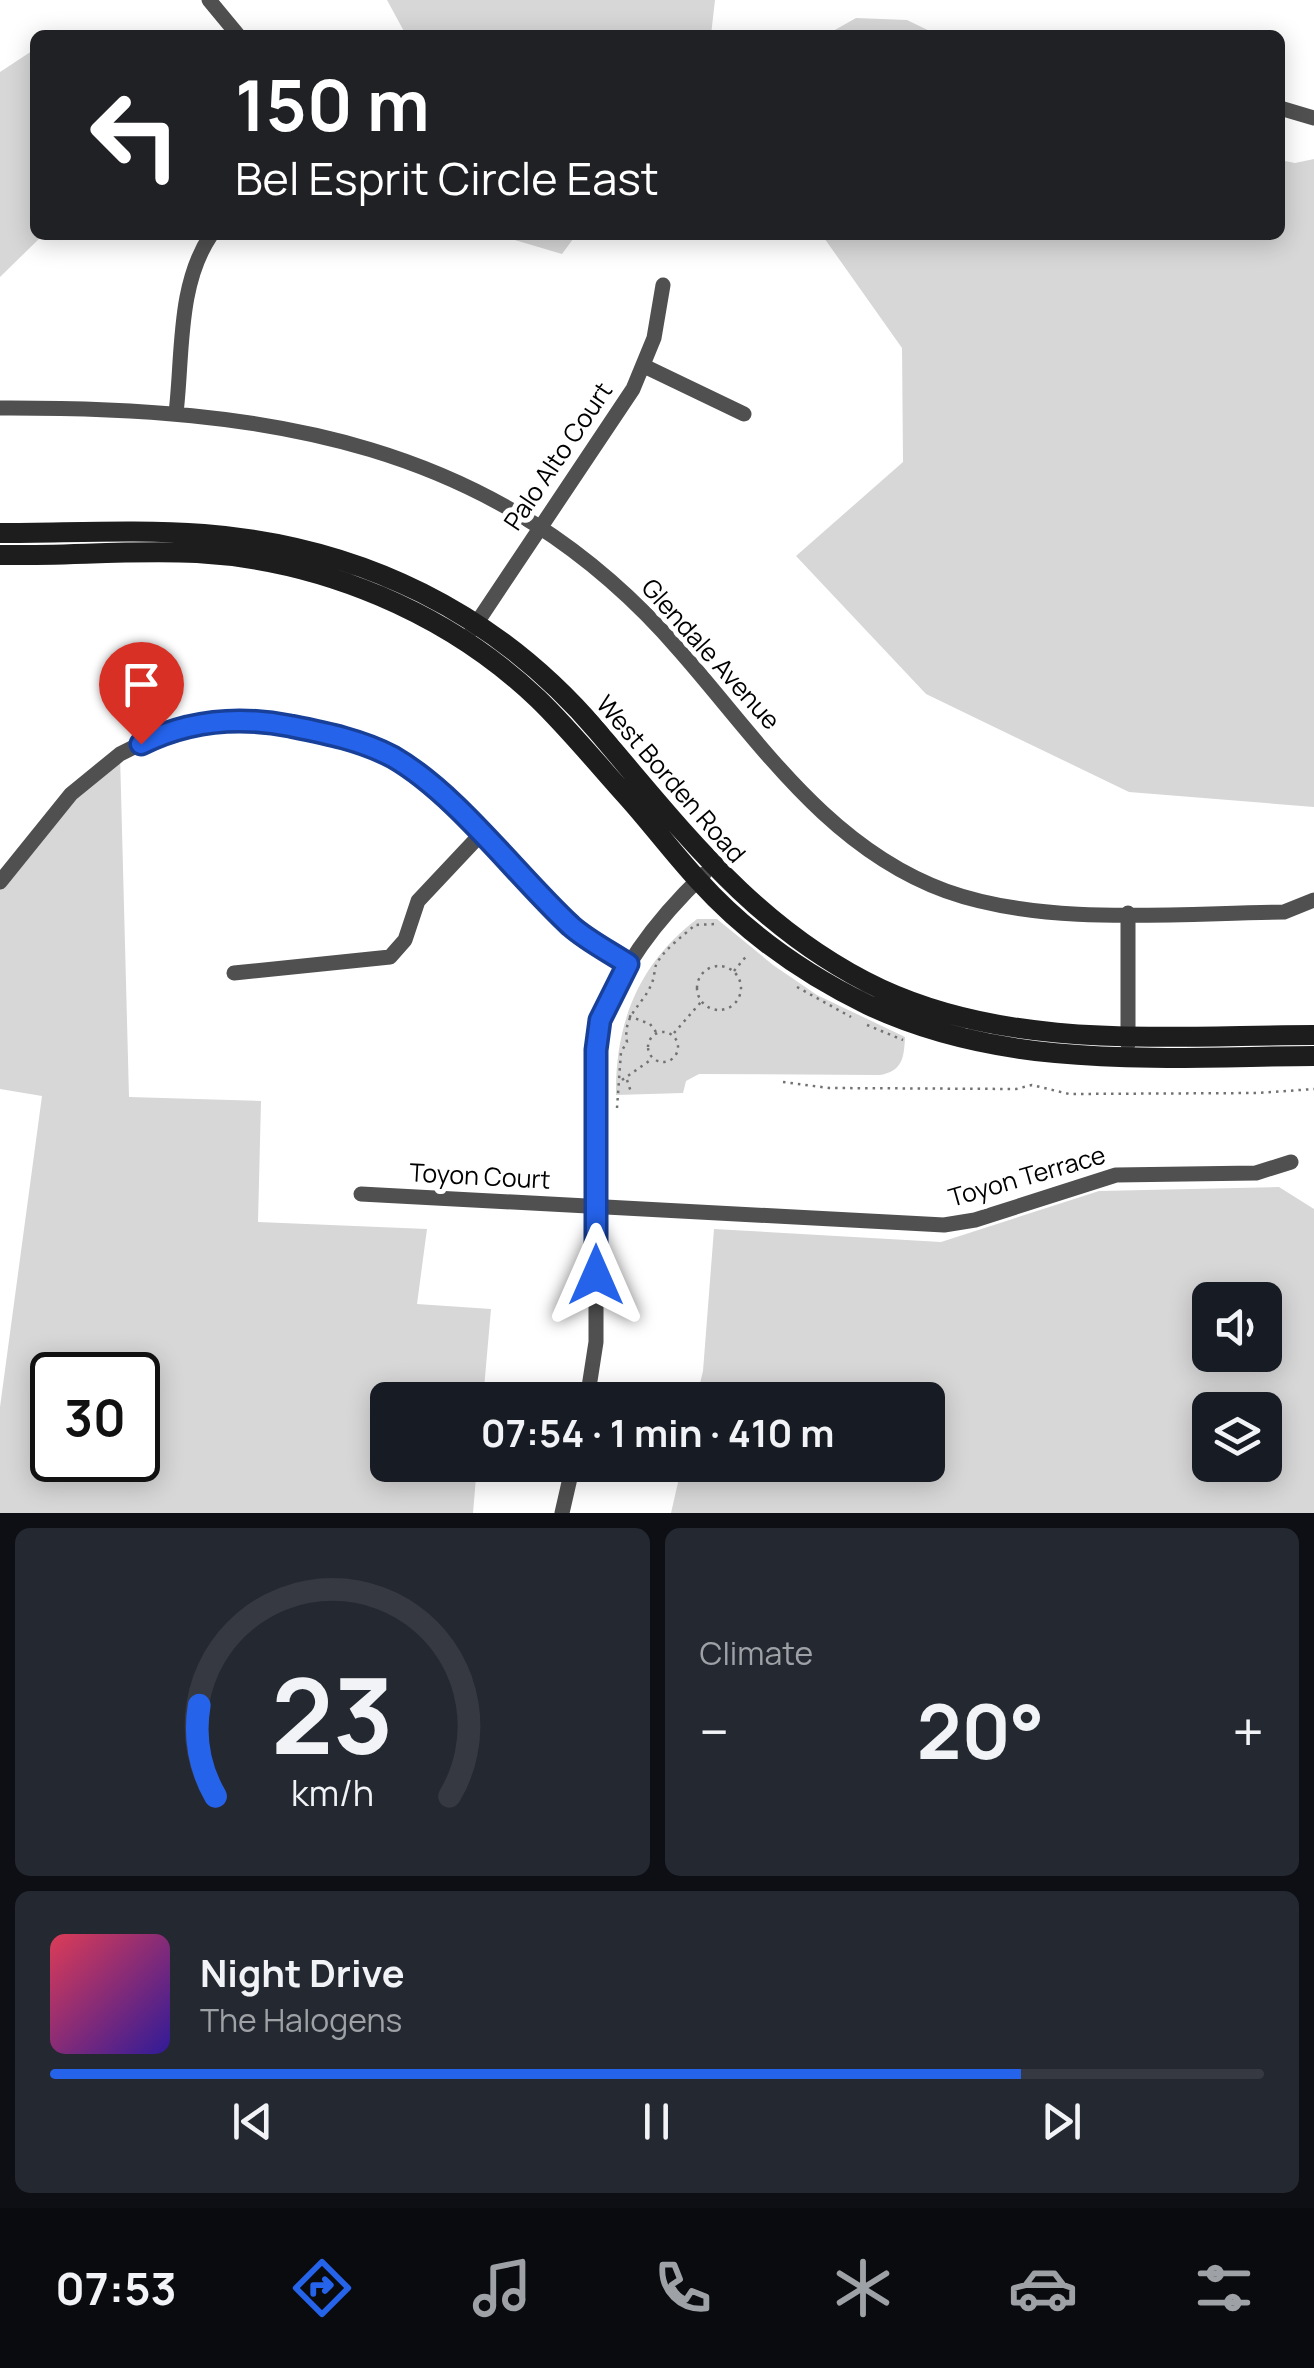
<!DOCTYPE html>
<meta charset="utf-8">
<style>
body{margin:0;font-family:Manrope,sans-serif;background:#242831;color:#f1f3f6;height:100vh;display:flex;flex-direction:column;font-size:38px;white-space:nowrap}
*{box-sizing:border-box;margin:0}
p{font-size:32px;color:#9ea1a6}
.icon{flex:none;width:55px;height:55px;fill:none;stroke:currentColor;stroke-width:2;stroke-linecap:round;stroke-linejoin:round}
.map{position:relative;height:1513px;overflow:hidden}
.drawer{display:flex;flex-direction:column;gap:15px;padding:15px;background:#0d0f14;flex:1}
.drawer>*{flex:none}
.guide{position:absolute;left:30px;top:30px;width:1255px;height:210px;border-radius:15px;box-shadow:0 5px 25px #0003;background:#202124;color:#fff;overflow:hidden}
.fabs{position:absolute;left:1192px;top:1282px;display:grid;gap:20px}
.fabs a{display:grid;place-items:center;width:90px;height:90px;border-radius:15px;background:#171b24;box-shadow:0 5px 25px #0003;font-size:50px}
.speed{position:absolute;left:30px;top:1352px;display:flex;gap:20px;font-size:50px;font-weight:700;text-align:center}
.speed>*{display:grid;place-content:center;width:130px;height:130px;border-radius:50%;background:#171b24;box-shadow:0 5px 25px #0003;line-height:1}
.speed .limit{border:5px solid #111;border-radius:15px;background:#fff;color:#111}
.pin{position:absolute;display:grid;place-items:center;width:85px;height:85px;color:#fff;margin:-102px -42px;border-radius:50% 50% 50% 0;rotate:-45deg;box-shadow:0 0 10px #0007}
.pin .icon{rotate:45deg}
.me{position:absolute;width:110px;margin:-55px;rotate:0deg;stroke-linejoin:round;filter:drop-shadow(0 0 8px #0008)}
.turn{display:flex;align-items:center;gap:35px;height:210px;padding:0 40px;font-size:45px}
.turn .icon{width:130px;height:130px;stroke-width:2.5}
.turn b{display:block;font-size:70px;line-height:85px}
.big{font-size:75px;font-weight:700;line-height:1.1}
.drawer .tile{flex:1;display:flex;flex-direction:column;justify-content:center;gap:15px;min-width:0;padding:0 35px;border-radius:15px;background:#242831}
.drawer .dial{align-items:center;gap:0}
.dial svg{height:260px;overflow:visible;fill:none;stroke:#363941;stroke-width:7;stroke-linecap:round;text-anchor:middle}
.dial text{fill:#f1f3f6;stroke:none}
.song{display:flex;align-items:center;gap:30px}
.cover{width:120px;height:120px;border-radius:15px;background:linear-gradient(135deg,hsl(350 70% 55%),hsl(250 70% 35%))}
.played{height:10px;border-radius:5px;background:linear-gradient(90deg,#2563eb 80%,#363941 80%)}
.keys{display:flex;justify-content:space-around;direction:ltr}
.heat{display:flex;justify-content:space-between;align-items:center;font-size:55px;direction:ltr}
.drawer .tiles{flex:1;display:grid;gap:15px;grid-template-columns:1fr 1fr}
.tile:last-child{grid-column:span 2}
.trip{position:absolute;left:370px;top:1382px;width:575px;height:100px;border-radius:15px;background:#171b24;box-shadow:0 5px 25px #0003;font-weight:700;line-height:100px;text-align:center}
.dock{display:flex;height:160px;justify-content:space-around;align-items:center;background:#090b0e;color:#9ea1a6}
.dock .icon{width:70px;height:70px}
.dock .on{color:#2563eb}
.dock b{font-size:45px;color:#f1f3f6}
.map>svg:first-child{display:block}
</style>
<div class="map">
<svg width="1314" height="1513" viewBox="0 0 1314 1513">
<rect width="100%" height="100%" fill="#fff"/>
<path fill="#d7d7d7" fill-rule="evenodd" d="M387 0H715L711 35H406Z
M856 18 907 20 938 35H826Z
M35 49V235H43L0 277V72Z
M1314 159V807L1129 792 926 694 796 556 903 462 902 348 822 235H1280V160L1295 163Z
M498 235H576L562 254Z
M120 754 129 1097 261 1101 258 1222 427 1229 417 1304 491 1309 483 1400H388V1465H477L473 1513H0V1407L42 1096 0 1089V882L71 794ZM52 1375H138V1460H52Z
M697 919H717L773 965 817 995 905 1037C904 1057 903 1071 880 1075L699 1074 686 1081 683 1093 616 1095C615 1023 639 963 697 919Z
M1279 1187 1314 1209V1513H671L682 1465H928V1400H696L703 1371 714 1229 941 1242 1099 1191ZM1210 1300H1265V1355H1210ZM1210 1410H1265V1465H1210Z"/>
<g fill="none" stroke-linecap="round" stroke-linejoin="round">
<path stroke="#727272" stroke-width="2.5" stroke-dasharray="2.5 5" stroke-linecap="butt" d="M697 988a22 22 0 1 1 44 0a22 22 0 1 1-44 0Z
M734 971 748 954
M797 987 851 1017
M629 1016 650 1024 656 1032
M867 1025 903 1040
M648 1047a15 15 0 1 1 30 0a15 15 0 1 1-30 0Z
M674 1033 701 1002
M622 1080 652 1059
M627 1080 631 1092
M783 1082 829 1088 1016 1089 1032 1085 1069 1094 1258 1093 1314 1089
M617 1108 621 1052 627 1042C622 1013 645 1005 653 980 654 977 655 967 656 965 663 950 683 936 695 925L716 924"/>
<path stroke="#505050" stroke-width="15" d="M209 0 238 35
M1280 108 1314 118
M644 366 744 414
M0 408C264 407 497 439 680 651 759 741 828 848 946 891 1046 927 1178 913 1284 912L1314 900
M176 413C183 355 177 285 211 235
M472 630 633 389 654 338 663 285
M0 882 71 794 120 754 162 733 209 721 257 720 342 736 391 756 424 778 574 929 628 964
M234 973 390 957 405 940 418 901 481 834
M1128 1044V913
M361 1194 944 1225 975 1220 1116 1175 1256 1173 1291 1162
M587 1400 596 1342V1050C606 982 655 921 704 874
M562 1513 573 1465"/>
<path stroke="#1d1d1d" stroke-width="20" d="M0 533C68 533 137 529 204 534 361 546 497 613 598 732 684 833 758 931 881 989 1015 1051 1171 1035 1314 1035
M0 555C65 556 131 550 197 553 321 560 447 612 538 699 570 730 599 766 629 799 653 826 674 854 698 880 745 932 804 974 868 1005 1008 1071 1163 1057 1314 1056"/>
</g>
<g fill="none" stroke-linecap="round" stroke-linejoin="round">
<g stroke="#184099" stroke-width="25">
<path id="route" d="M141 744C189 720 239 716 290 726 325 733 361 740 393 757 457 794 516 875 571 926 588 941 610 952 628 964L600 1020 596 1050V1275"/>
</g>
<use href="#route" stroke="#2563eb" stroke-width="18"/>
</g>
<g text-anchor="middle" stroke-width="10" stroke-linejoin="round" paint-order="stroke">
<g font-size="25" fill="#000" stroke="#fff">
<text transform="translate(558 456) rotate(-56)" y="9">Palo Alto Court</text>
<text transform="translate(711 654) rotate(48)" y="9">Glendale Avenue</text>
<text transform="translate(671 779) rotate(49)" y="9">West Borden Road</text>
<text transform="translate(480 1176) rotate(3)" y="9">Toyon Court</text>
<text transform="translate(1027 1176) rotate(-16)" y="9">Toyon Terrace</text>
</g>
</g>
</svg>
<div class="fabs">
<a><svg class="icon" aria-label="sound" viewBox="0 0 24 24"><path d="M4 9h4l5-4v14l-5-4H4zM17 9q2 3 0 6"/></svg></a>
<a><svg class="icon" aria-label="layers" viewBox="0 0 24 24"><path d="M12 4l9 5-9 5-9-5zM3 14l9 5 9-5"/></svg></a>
</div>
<div class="speed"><div class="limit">30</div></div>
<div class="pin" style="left:141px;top:744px;background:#d93025"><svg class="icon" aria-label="arrive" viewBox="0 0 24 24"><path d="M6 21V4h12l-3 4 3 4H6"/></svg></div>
<svg class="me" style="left:596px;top:1275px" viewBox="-20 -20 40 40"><path d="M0-17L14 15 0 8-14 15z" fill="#2563eb" stroke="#fff" stroke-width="4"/></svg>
<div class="trip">07:54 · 1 min · 410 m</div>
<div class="guide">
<div class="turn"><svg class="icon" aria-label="left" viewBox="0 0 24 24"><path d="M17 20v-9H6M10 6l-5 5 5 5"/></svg><div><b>150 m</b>Bel Esprit Circle East</div></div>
</div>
</div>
<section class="drawer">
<div class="tiles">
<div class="tile dial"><svg viewBox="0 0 100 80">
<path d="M14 69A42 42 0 1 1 86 69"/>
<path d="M14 69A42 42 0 0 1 9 41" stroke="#2563eb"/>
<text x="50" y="56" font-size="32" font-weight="700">23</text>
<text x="50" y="72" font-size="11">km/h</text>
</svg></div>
<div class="tile"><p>Climate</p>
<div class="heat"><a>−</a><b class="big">20°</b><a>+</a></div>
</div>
<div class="tile">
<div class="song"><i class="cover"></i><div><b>Night Drive</b><p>The Halogens</p></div></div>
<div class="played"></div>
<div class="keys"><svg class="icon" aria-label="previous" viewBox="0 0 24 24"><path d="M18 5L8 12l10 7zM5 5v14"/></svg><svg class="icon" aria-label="pause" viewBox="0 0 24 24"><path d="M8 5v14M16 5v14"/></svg><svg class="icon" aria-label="next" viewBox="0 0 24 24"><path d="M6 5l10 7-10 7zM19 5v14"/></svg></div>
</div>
</div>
</section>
<nav class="dock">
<b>07:53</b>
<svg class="icon on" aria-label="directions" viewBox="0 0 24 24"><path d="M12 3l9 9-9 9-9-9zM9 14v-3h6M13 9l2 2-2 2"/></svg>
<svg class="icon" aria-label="music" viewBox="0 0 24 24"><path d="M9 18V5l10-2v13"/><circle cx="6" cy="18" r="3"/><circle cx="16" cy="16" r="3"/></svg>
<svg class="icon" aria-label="phone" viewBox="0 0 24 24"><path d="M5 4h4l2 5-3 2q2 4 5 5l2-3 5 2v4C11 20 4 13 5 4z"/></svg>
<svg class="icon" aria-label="climate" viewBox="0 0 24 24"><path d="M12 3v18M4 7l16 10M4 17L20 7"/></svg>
<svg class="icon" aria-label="car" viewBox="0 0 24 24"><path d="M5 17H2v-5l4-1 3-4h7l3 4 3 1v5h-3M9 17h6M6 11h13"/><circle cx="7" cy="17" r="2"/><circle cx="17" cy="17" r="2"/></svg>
<svg class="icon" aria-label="filters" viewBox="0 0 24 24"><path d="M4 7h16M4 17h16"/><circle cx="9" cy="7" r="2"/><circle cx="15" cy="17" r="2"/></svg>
</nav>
